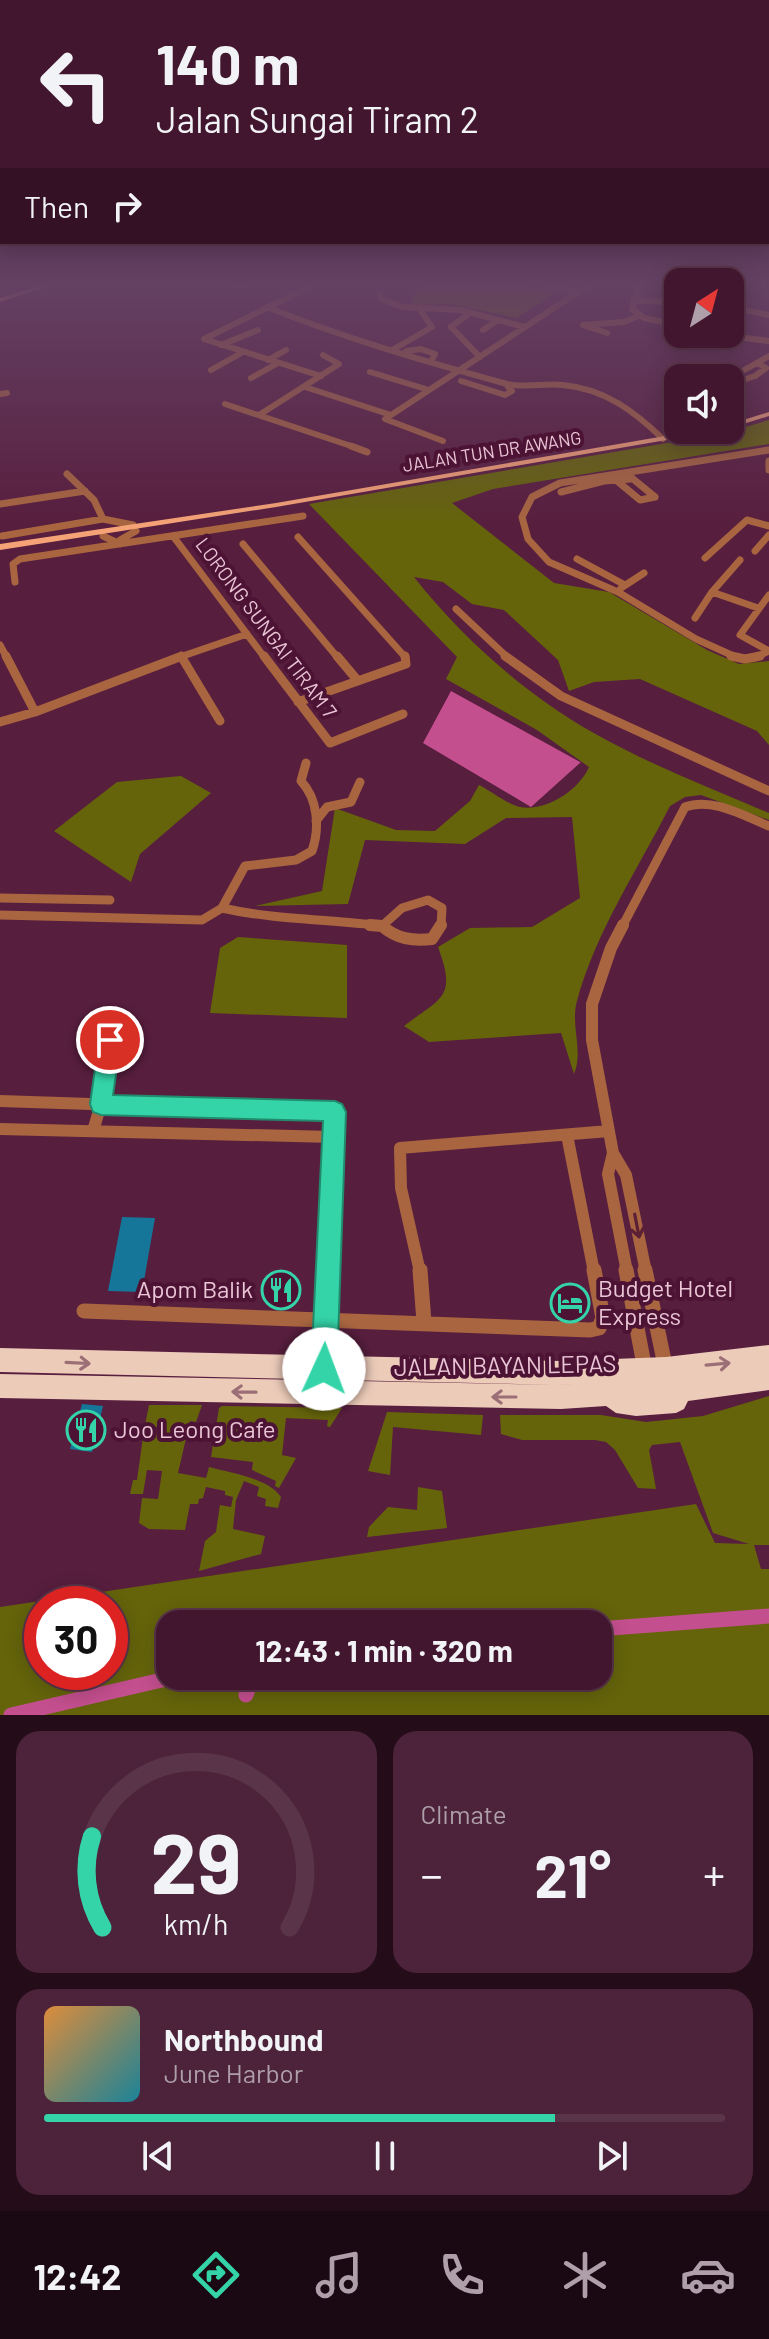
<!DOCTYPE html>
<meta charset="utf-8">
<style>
body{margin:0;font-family:Barlow,sans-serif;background:#4c233a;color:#f1f3f6;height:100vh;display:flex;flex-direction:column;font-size:30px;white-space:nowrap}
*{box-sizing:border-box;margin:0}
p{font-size:26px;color:#ae9faa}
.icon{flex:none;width:44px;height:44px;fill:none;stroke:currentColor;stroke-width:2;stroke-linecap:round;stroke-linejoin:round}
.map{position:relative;height:1715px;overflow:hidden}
.sheet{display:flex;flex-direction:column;gap:16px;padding:16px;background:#240c19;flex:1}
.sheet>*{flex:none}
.hud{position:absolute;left:0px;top:0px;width:770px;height:244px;box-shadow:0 4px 20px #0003,0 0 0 2px #5a354a;background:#42162e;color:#f1f3f6;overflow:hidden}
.needle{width:52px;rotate:36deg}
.buttons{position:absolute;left:664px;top:268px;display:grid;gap:16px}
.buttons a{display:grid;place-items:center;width:80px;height:80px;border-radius:16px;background:#42162e;box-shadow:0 4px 20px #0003,0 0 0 2px #5a354a;font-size:40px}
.speed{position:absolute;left:24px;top:1586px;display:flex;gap:16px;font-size:40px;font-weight:700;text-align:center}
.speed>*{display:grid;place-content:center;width:104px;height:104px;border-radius:50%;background:#42162e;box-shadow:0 4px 20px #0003,0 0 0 2px #5a354a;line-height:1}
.speed .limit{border:12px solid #d22;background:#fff;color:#111}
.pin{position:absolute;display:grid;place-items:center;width:68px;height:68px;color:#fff;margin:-34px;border:4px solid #fff;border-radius:50%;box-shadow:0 2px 8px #0007}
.me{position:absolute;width:88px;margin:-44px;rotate:2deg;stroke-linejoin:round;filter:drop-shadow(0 0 6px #0008)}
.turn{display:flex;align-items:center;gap:28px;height:168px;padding:0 24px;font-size:36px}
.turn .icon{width:104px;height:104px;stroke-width:2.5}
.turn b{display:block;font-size:56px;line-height:68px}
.then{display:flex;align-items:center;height:76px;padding:0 24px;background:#0003;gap:16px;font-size:30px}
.big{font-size:60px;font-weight:700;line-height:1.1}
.sheet .tile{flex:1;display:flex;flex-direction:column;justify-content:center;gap:12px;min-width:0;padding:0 28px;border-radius:24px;background:#4c233a}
.sheet .dial{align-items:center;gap:0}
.dial svg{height:208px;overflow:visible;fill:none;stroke:#5a354a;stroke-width:7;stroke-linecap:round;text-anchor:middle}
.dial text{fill:#f1f3f6;stroke:none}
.song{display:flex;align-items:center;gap:24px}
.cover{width:96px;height:96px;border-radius:12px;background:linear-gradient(135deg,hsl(30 70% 55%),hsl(190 70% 35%))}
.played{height:8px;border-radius:4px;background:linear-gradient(90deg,#34d4a8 75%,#5a354a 75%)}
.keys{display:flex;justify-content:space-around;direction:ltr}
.heat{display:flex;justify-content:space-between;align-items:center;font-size:44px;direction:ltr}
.sheet .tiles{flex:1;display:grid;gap:16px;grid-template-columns:1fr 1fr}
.tile:last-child{grid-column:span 2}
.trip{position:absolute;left:156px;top:1610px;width:456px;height:80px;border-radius:24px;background:#42162e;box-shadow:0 4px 20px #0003,0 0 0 2px #5a354a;font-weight:700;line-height:80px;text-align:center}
.dock{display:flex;height:128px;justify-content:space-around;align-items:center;background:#1a0912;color:#ae9faa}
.dock .icon{width:56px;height:56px}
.dock .on{color:#34d4a8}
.dock b{font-size:36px;color:#f1f3f6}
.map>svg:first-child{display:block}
</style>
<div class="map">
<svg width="769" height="1715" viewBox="0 0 769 1715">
<rect width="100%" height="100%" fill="#581e3e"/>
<path fill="#65640b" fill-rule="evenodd" d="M425 285H527L557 292 516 318 450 304 411 305 416 290Z
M769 420V444L493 489 452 503 554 583 609 592 707 650 739 664 769 661V745L757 731 640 679 594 682 569 691 558 660 504 610 472 604 443 582 414 577C462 638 524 693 592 732 648 764 710 788 769 813V820L701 795 685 797 670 806C638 869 595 933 577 1001 570 1026 584 1050 574 1074L561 1033 429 1042 404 1026C442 997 457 998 438 947L470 928 532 927 580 898 572 817 506 818 465 844 365 840 348 904 255 906 322 891 335 808 396 830 435 831 470 801 479 785C491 791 507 804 520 807 546 812 579 790 589 767L537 730 446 679 457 657 309 504 726 433Z
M181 776 211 793 140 854 131 882 54 831 117 782Z
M238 937 347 945V1018L210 1013 220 948Z
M769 1396V1545H754L761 1569H769V1715H0V1607L696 1504 715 1543 749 1544 713 1533 680 1442 652 1445 649 1450 656 1489 638 1488 615 1450 606 1442 595 1440H522L501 1434 500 1415H601L646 1422 703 1416ZM42 1604H110V1672H42ZM170 1624H598V1676H170Z
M149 1405H202L196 1422 190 1421 178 1473 206 1478 209 1467C231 1473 268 1478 281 1497L278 1508 265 1506 266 1499 257 1496 259 1487 244 1481 236 1500 233 1529 265 1536 261 1554 199 1571 205 1541 216 1532 220 1505 231 1507 233 1497 225 1495V1491L206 1487 203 1498 199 1499 198 1504H190L185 1530 149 1529 139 1523 142 1498 158 1499 162 1471 147 1470 143 1494H130L133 1480H137L143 1437 156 1438 158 1427 145 1425Z
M219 1408 222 1406 342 1408 330 1427 327 1426 328 1420 286 1418 282 1455 296 1458 279 1488 275 1486 276 1481 252 1470 253 1462 211 1457Z
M387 1412 483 1415 481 1435 393 1427 390 1475 368 1471Z
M418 1487 442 1491 447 1528 367 1537 369 1527 388 1507 417 1510Z"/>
<path fill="#c44f8f" d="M451 691 580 762H581L531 807 423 743Z"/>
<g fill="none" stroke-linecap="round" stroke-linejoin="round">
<path stroke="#c44f8f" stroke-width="15" d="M598 1629 769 1616
M246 1695 253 1676
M11 1715 179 1676"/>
</g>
<path fill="#167699" d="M122 1217 155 1218 142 1292 108 1291Z
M82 1404 103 1406 92 1452 70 1449Z"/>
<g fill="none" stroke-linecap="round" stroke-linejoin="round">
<path stroke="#a86540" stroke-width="6" d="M231 285H248
M546 285 577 292
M639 285 632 309 644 318 678 325
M380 294 381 299 403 307 460 310 525 327
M633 300 678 303
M267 307C344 338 427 362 507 384 525 388 545 383 563 385 605 389 634 411 663 439
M730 307 769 315
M470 313 451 327 480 357
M483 330 498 320
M607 333 583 325 624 322 638 316
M714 334 769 341
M204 339 321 376
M204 339 313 285
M221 345 258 330
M394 349 432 327 419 308
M406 351 421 349 435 354 432 360
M268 360 286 350
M211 370 243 352
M370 372 429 390
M692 376 695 378
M251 378 278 363
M730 378 769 356
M461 381 505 395 512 391 508 387 512 385
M730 384 755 376 766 368 758 363
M305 387 391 415
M0 394 7 393
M225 404 357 448
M259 415 339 364 323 355
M443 441 385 419 589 285"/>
<path stroke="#a86540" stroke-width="7" d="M351 446 367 452
M769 461V470
M67 474 94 500 103 519
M627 474 655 497
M616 480 640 500 655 497
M561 492 604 481 631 479
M0 504 85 491
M2 536 103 519 133 525
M103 536 120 544
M173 536 265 658
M298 537 406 658
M120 544V540L136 531
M243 544 338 658
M755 551 769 535
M705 558 747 520 769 526
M577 559 625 585
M15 582 13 564 20 559 303 516
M621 588 644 573
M712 592 758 608
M769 595 740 635 769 651
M456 609 508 658
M695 618 712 592 740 560
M0 645 7 658
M177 658 247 634
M738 658 696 639 618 592 549 562 528 539 522 517 532 497 560 483 769 450
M754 658 769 651"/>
<path stroke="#a86540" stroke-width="9" d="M6 656 35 712
M181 656 220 721
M264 656 330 743 403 714
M337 656 358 681
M505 656 561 696 769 791
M731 656 745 659 760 656
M298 702 406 664 405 656
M0 722 35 712 182 656
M316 821 327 807 351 802 360 782
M0 898 110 900
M222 908C275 920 328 919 382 926
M0 915 202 920 222 908 245 866 296 860 312 851C320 828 318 799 301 781L306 763
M382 926 402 908 428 900 442 908 441 927
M622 927 685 807C712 797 744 816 769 826"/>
<path stroke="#a86540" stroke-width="12" d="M370 925 382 926
M623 925 611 948 592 1004V1040L613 1153 626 1175 646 1272
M382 926C397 939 412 941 432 939L441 925
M0 1101 335 1112 328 1272
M0 1129 333 1137
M93 1131 101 1104 110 1040
M567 1135 594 1272
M613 1153 608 1174 627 1272
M420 1272 401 1188 400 1148 609 1131"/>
<path stroke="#a86540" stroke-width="15" d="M420 1270 424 1322
M626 1270 645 1370
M645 1270 666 1370
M84 1311 590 1330 599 1328 603 1318 594 1270
M324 1367 328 1270"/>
<path fill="#f5a376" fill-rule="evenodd" d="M43 285H51L0 302V298Z
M769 412V416L730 428V424Z
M700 430H717L713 432 276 507 0 550V544L276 503Z"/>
<path fill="#eccbb9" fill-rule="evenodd" d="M769 1345V1390L688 1401 684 1409 676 1413 636 1416 616 1413 606 1406 561 1409 0 1398V1374L561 1385 603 1383 560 1385 0 1372V1348L560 1361 666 1357Z"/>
</g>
<defs><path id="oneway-shaft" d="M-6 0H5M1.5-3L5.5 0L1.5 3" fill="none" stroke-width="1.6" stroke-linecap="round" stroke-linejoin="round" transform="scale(2)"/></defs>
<use stroke="#5b1f36" href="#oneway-shaft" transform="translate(637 1226) rotate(79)"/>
<g stroke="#9c6f76">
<use href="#oneway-shaft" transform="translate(78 1363) rotate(3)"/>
<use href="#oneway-shaft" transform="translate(718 1364) rotate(-5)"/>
<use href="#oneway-shaft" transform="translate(244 1392) rotate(-179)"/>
<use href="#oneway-shaft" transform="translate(504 1397) rotate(-180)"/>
</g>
<linearGradient id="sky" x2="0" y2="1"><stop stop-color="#301022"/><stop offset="0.54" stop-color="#644163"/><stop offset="1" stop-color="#644163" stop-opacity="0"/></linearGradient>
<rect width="769" height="525" fill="url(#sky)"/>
<path fill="#34d4a8" stroke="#228a6d" stroke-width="2" d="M110 1031 117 1034 121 1040 113 1095 335 1101 342 1104 346 1112 337 1369 333 1378 324 1382 314 1378 311 1369 323 1121 101 1115 93 1112 90 1104 99 1040 103 1034Z"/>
<defs>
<g id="restaurant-ring" transform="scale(2)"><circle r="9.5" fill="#4d1334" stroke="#34d4a8" stroke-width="1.5"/><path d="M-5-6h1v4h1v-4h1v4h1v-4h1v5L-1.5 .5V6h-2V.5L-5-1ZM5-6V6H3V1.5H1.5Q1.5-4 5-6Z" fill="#34d4a8"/></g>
<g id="hotel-ring" transform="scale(2)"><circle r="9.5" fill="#4d1334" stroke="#34d4a8" stroke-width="1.5"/><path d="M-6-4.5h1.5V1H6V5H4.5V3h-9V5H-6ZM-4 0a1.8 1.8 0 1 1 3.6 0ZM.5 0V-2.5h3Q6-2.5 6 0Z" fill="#34d4a8"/></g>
</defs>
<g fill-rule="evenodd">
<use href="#restaurant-ring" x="281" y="1290"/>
<use href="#hotel-ring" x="570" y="1303"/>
<use href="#restaurant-ring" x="86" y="1430"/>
</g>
<g text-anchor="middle" stroke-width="8" stroke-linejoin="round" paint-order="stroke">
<g font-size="18" fill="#eac5d6" stroke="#4d1334">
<text transform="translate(492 452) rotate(-9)" y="6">JALAN TUN DR AWANG</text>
</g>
<g font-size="20" fill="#eac5d6" stroke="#4d1334">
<text transform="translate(266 628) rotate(53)" y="7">LORONG SUNGAI TIRAM 7</text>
</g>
<g font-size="24" fill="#eac5d6" stroke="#4d1334" text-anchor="start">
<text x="598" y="1297">Budget Hotel<tspan x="598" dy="28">Express</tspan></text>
<text x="253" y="1298" text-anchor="end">Apom Balik</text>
<text x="114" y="1438">Joo Leong Cafe</text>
</g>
<g font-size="24" fill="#eac5d6" stroke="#4d1334">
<text transform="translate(505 1366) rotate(-1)" y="8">JALAN BAYAN LEPAS</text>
</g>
</g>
</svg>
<div class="buttons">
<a><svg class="needle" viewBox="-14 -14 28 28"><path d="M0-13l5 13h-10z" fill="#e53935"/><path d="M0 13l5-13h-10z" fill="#ae9faa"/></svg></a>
<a><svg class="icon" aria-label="sound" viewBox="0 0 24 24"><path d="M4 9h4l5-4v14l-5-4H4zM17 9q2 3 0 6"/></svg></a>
</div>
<div class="speed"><div class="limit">30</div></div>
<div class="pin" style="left:110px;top:1040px;background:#d93025"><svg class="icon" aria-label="arrive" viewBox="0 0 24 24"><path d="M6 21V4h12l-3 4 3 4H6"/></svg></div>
<svg class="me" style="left:324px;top:1369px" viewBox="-20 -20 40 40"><circle r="19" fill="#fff"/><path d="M0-13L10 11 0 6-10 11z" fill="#34d4a8"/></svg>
<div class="trip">12:43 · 1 min · 320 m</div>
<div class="hud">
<div class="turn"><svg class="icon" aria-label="left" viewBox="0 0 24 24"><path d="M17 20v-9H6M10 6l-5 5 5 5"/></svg><div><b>140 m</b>Jalan Sungai Tiram 2</div></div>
<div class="then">Then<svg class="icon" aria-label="right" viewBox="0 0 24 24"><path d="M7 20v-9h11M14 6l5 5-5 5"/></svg></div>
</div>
</div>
<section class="sheet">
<div class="tiles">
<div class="tile dial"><svg viewBox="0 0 100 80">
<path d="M14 69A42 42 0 1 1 86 69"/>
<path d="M14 69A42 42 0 0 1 10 34" stroke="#34d4a8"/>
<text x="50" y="56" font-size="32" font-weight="700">29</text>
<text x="50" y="72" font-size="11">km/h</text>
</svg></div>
<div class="tile"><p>Climate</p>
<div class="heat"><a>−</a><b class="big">21°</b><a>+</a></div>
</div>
<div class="tile">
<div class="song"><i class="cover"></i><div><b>Northbound</b><p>June Harbor</p></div></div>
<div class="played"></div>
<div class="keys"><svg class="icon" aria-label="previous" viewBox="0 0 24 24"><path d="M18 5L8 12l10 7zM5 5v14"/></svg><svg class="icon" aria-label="pause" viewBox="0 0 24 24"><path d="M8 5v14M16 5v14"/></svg><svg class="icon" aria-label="next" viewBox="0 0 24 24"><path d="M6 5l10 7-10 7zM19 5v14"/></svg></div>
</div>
</div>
</section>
<nav class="dock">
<b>12:42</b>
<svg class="icon on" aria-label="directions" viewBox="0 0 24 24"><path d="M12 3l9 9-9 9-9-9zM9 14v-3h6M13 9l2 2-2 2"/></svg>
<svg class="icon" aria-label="music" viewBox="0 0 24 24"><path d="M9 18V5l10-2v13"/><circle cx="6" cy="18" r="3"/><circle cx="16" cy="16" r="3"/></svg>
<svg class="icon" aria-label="phone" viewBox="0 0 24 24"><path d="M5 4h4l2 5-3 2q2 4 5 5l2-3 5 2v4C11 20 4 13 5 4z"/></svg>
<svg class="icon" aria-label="climate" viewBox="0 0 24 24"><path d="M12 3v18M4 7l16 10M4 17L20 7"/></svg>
<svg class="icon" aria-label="car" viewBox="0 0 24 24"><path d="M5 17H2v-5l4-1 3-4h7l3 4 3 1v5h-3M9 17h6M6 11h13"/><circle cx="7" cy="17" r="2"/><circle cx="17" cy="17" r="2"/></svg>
</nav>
